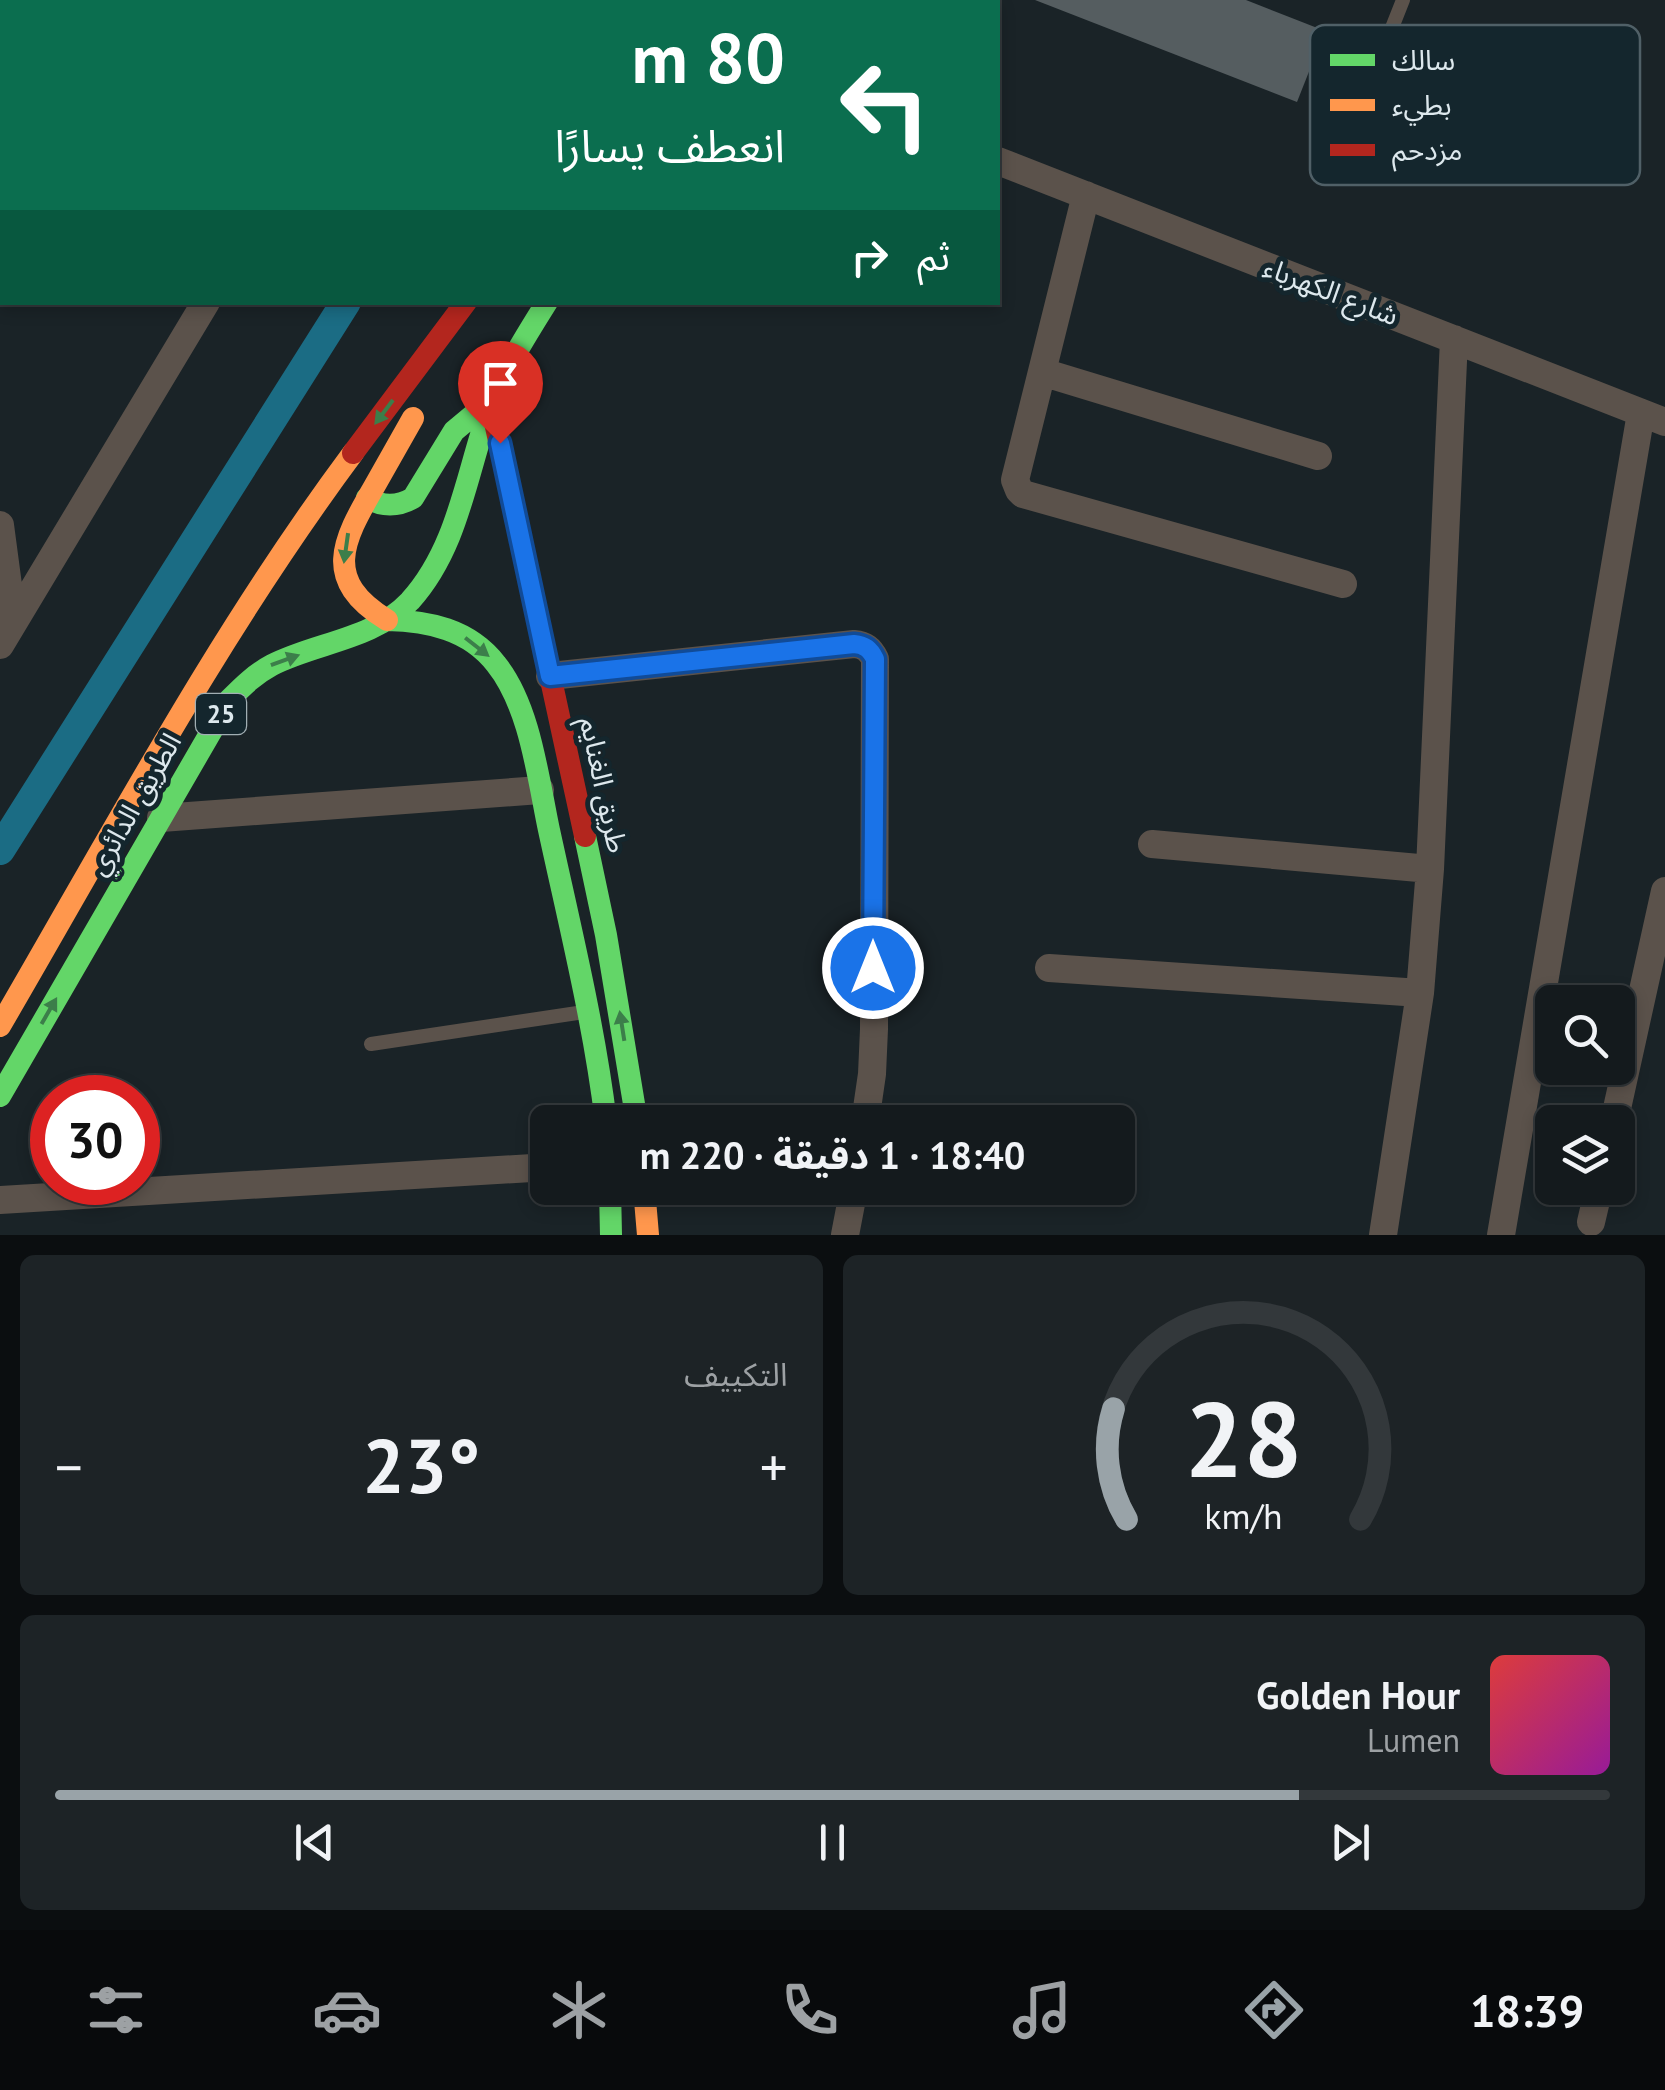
<!DOCTYPE html>
<html lang="ar">
<meta charset="utf-8">
<style>
body{margin:0;font-family:"PT Sans","Noto Sans Arabic",sans-serif;background:#1d2326;color:#f1f3f6;direction:rtl;height:100vh;display:flex;flex-direction:column;font-size:38px;white-space:nowrap}
*{box-sizing:border-box;margin:0}
p{font-size:32px;color:#9da1a4}
.icon{flex:none;width:55px;height:55px;fill:none;stroke:currentColor;stroke-width:2;stroke-linecap:round;stroke-linejoin:round}
.map{position:relative;height:1235px;overflow:hidden;direction:ltr}
.sheet{display:flex;flex-direction:column;gap:20px;padding:20px;background:#0b0e10;flex:1}
.sheet>*{flex:none}
.banner{position:absolute;left:0px;top:0px;width:1000px;height:305px;box-shadow:0 5px 15px #0003,0 0 0 2px #33383b;direction:rtl;background:#0b6e4f;color:#fff;overflow:hidden}
.fabs{position:absolute;left:1535px;top:985px;display:grid;gap:20px}
.fabs a{display:grid;place-items:center;width:100px;height:100px;border-radius:15px;background:#141a1d;box-shadow:0 5px 15px #0003,0 0 0 2px #33383b;font-size:50px}
.speed{position:absolute;left:30px;top:1075px;display:flex;gap:20px;font-size:50px;font-weight:700;text-align:center}
.speed>*{display:grid;place-content:center;width:130px;height:130px;border-radius:50%;background:#141a1d;box-shadow:0 5px 15px #0003,0 0 0 2px #33383b;line-height:1}
.speed .limit{border:15px solid #d22;background:#fff;color:#111}
.pin{position:absolute;display:grid;place-items:center;width:85px;height:85px;color:#fff;margin:-102px -42px;border-radius:50% 50% 50% 0;rotate:-45deg;box-shadow:0 0 10px #0007}
.pin .icon{rotate:45deg}
.me{position:absolute;width:110px;margin:-55px;rotate:0deg;stroke-linejoin:round;filter:drop-shadow(0 0 8px #0008)}
.turn{display:flex;align-items:center;gap:35px;height:210px;padding:0 50px;font-size:45px}
.turn .icon{width:130px;height:130px;stroke-width:2.5}
.turn b{display:block;font-size:70px;line-height:85px}
.then{display:flex;align-items:center;height:95px;padding:0 50px;background:#0003;gap:20px;font-size:38px}
.big{font-size:75px;font-weight:700;line-height:1.1}
.sheet .widget{flex:1;display:flex;flex-direction:column;justify-content:center;gap:15px;min-width:0;padding:0 35px;border-radius:15px;background:#1d2326}
.sheet .dial{align-items:center;gap:0}
.dial svg{height:260px;overflow:visible;fill:none;stroke:#33383b;stroke-width:7;stroke-linecap:round;text-anchor:middle}
.dial text{fill:#f1f3f6;stroke:none}
.song{display:flex;align-items:center;gap:30px}
.cover{width:120px;height:120px;border-radius:15px;background:linear-gradient(135deg,hsl(0 70% 55%),hsl(300 70% 35%))}
.played{height:10px;border-radius:5px;background:linear-gradient(90deg,#99a3a8 80%,#33383b 80%)}
.keys{display:flex;justify-content:space-around;direction:ltr}
.heat{display:flex;justify-content:space-between;align-items:center;font-size:55px;direction:ltr}
.sheet .tiles{flex:1;display:grid;gap:20px;grid-template-columns:1fr 1fr}
.widget:last-child{grid-column:span 2}
.trip{position:absolute;left:530px;top:1105px;width:605px;height:100px;border-radius:15px;background:#141a1d;box-shadow:0 5px 15px #0003,0 0 0 2px #33383b;font-weight:700;line-height:100px;text-align:center;direction:rtl}
.tabs{display:flex;height:160px;justify-content:space-around;align-items:center;background:#080a0c;color:#9da1a4}
.tabs .icon{width:70px;height:70px}
.tabs .selected{color:#99a3a8}
.tabs b{font-size:45px;color:#f1f3f6}
.map>svg:first-child{display:block}
</style>
<div class="map">
<svg width="1665" height="1235" viewBox="0 0 1665 1235">
<rect width="100%" height="100%" fill="#1a2327"/>
<g fill="none" stroke-linecap="round" stroke-linejoin="round">
<path stroke="#1b6c84" stroke-width="30" d="M535 2 537 0
M0 850 346 302"/>
</g>
<path fill="#555d60" d="M1035 0H1246L1325 31 1297 102Z"/>
<g fill="none" stroke-linecap="round" stroke-linejoin="round">
<path stroke="#5b524b" stroke-width="14" d="M1380 58 1403 0
M371 1044 584 1012"/>
<path stroke="#5b524b" stroke-width="28" d="M52 0 62 2
M223 0V2
M998 161 1665 422
M1086 195 1015 480 1019 490 1023 494 1343 584
M1042 372 1318 456
M0 525 13 623
M0 645 206 302
M550 676 854 644C865 645 870 649 875 659L874 1029 872 1074 865 1122
M161 818 540 790
M1152 844 1430 869
M1049 968 1420 993
M1614 1122 1665 891
M0 1200 548 1167
M1591 1222 1599 1188
M845 1235 854 1188
M1383 1235 1420 993 1430 869 1454 339
M1501 1235 1641 413"/>
<path stroke="#63d668" stroke-width="22" d="M740 2 742 0
M367 498C383 507 397 507 413 498L454 431 478 411
M387 620C428 621 469 629 496 664 530 706 538 778 549 830 570 927 594 1023 606 1122
M585 836 606 935 637 1122
M0 1096 230 699C243 686 255 674 272 665 317 642 373 640 410 601 458 548 466 475 489 410 503 372 525 337 547 302
M610 1188 611 1235"/>
<path stroke="#ff974d" stroke-width="22" d="M392 0 393 2
M387 620C322 580 342 542 374 487 387 464 400 441 413 418
M0 1026C113 832 219 633 353 453
M644 1188 648 1235"/>
<path stroke="#b3261e" stroke-width="22" d="M673 2 675 0
M491 404 585 836
M353 453 466 302"/>
</g>
<defs><path id="oneway-solid" d="M-6-.8H1V-3.2L6.5 0L1 3.2V.8H-6Z" transform="scale(2.5)"/></defs>
<g fill="#3c7e4a">
<use href="#oneway-solid" transform="translate(384 412) rotate(127)"/>
<use href="#oneway-solid" transform="translate(346 548) rotate(98)"/>
<use href="#oneway-solid" transform="translate(477 647) rotate(38)"/>
<use href="#oneway-solid" transform="translate(285 660) rotate(-20)"/>
<use href="#oneway-solid" transform="translate(49 1011) rotate(-60)"/>
<use href="#oneway-solid" transform="translate(622 1026) rotate(-99)"/>
</g>
<g fill="none" stroke-linecap="round" stroke-linejoin="round">
<g stroke="#114b97" stroke-width="25">
<path id="route" d="M500 443 550 676 854 644C865 645 870 649 875 659L873 968"/>
</g>
<use href="#route" stroke="#1a73e8" stroke-width="18"/>
</g>
<g text-anchor="middle" stroke-width="10" stroke-linejoin="round" paint-order="stroke">
<rect fill="#14262d" stroke="#a1aeb3" stroke-width="2.5" x="196" y="694" width="50" height="40" rx="8"/>
<g font-size="25" font-weight="bold" fill="#dde8ed">
<text x="221" y="723">25</text>
</g>
<g font-size="28" fill="#dde8ed" stroke="#14262d">
<text transform="translate(1331 291) rotate(21)" y="10">شارع الكهرباء</text>
<text transform="translate(604 785) rotate(78)" y="10">طريق الغنايم</text>
<text transform="translate(134 804) rotate(-60)" y="10">الطريق الدائري</text>
</g>
</g>
<rect x="1310" y="25" width="330" height="160" rx="15" fill="#14262d" stroke="#506067" stroke-width="2.5"/>
<rect x="1330" y="54" width="45" height="12" fill="#63d668"/>
<rect x="1330" y="99" width="45" height="12" fill="#ff974d"/>
<rect x="1330" y="144" width="45" height="12" fill="#b3261e"/>
<g font-size="28" fill="#dde8ed">
<text x="1392" y="70">سالك</text>
<text x="1392" y="115">بطيء</text>
<text x="1392" y="160">مزدحم</text>
</g>
</svg>
<div class="fabs">
<a><svg class="icon" aria-label="search" viewBox="0 0 24 24"><circle cx="10" cy="10" r="6"/><path d="M15 15l6 6"/></svg></a>
<a><svg class="icon" aria-label="layers" viewBox="0 0 24 24"><path d="M12 4l9 5-9 5-9-5zM3 14l9 5 9-5"/></svg></a>
</div>
<div class="speed"><div class="limit">30</div></div>
<div class="pin" style="left:500px;top:443px;background:#d93025"><svg class="icon" aria-label="arrive" viewBox="0 0 24 24"><path d="M6 21V4h12l-3 4 3 4H6"/></svg></div>
<svg class="me" style="left:873px;top:968px" viewBox="-20 -20 40 40"><circle r="17" fill="#1a73e8" stroke="#fff" stroke-width="3"/><path d="M0-11L8 9 0 5-8 9z" fill="#fff"/></svg>
<div class="trip">18:40 · 1 دقيقة · 220 m</div>
<div class="banner">
<div class="turn"><svg class="icon" aria-label="left" viewBox="0 0 24 24"><path d="M17 20v-9H6M10 6l-5 5 5 5"/></svg><div><b>80 m</b>انعطف يسارًا</div></div>
<div class="then">ثم<svg class="icon" aria-label="right" viewBox="0 0 24 24"><path d="M7 20v-9h11M14 6l5 5-5 5"/></svg></div>
</div>
</div>
<section class="sheet">
<div class="tiles">
<div class="widget dial"><svg viewBox="0 0 100 80">
<path d="M14 69A42 42 0 1 1 86 69"/>
<path d="M14 69A42 42 0 0 1 10 35" stroke="#99a3a8"/>
<text x="50" y="56" font-size="32" font-weight="700">28</text>
<text x="50" y="72" font-size="11">km/h</text>
</svg></div>
<div class="widget"><p>التكييف</p>
<div class="heat"><a>−</a><b class="big">23°</b><a>+</a></div>
</div>
<div class="widget">
<div class="song"><i class="cover"></i><div><b>Golden Hour</b><p>Lumen</p></div></div>
<div class="played"></div>
<div class="keys"><svg class="icon" aria-label="previous" viewBox="0 0 24 24"><path d="M18 5L8 12l10 7zM5 5v14"/></svg><svg class="icon" aria-label="pause" viewBox="0 0 24 24"><path d="M8 5v14M16 5v14"/></svg><svg class="icon" aria-label="next" viewBox="0 0 24 24"><path d="M6 5l10 7-10 7zM19 5v14"/></svg></div>
</div>
</div>
</section>
<nav class="tabs">
<b>18:39</b>
<svg class="icon selected" aria-label="directions" viewBox="0 0 24 24"><path d="M12 3l9 9-9 9-9-9zM9 14v-3h6M13 9l2 2-2 2"/></svg>
<svg class="icon" aria-label="music" viewBox="0 0 24 24"><path d="M9 18V5l10-2v13"/><circle cx="6" cy="18" r="3"/><circle cx="16" cy="16" r="3"/></svg>
<svg class="icon" aria-label="phone" viewBox="0 0 24 24"><path d="M5 4h4l2 5-3 2q2 4 5 5l2-3 5 2v4C11 20 4 13 5 4z"/></svg>
<svg class="icon" aria-label="climate" viewBox="0 0 24 24"><path d="M12 3v18M4 7l16 10M4 17L20 7"/></svg>
<svg class="icon" aria-label="car" viewBox="0 0 24 24"><path d="M5 17H2v-5l4-1 3-4h7l3 4 3 1v5h-3M9 17h6M6 11h13"/><circle cx="7" cy="17" r="2"/><circle cx="17" cy="17" r="2"/></svg>
<svg class="icon" aria-label="filters" viewBox="0 0 24 24"><path d="M4 7h16M4 17h16"/><circle cx="9" cy="7" r="2"/><circle cx="15" cy="17" r="2"/></svg>
</nav>
